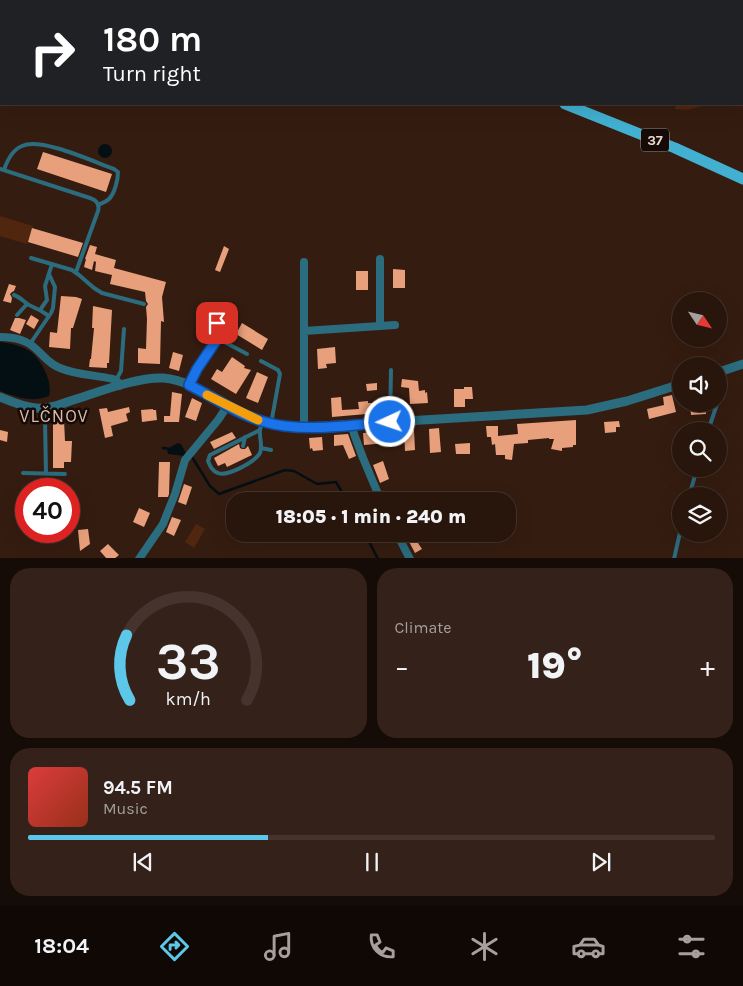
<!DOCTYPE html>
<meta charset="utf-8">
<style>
body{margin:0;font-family:Karla,sans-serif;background:#34221a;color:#f1f3f6;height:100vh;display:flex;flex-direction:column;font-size:19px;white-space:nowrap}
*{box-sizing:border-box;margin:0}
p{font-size:16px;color:#a59f9d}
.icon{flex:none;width:28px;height:28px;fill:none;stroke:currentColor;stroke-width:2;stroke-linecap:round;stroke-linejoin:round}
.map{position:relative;height:558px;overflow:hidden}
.drawer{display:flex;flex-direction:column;gap:10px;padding:10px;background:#160c07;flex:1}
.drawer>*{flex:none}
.hud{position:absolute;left:0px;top:0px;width:744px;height:105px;box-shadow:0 5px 20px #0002,0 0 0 1px #44342d;background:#202124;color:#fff;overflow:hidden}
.needle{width:32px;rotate:125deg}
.buttons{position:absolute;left:672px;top:292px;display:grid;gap:10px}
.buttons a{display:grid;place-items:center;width:55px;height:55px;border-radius:50%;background:#28150c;box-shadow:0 5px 20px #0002,0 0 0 1px #44342d;font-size:25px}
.speed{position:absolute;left:15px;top:478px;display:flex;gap:10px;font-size:25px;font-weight:700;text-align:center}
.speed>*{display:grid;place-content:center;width:65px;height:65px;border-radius:50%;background:#28150c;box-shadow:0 5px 20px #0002,0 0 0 1px #44342d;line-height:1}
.speed .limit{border:8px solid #d22;background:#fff;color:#111}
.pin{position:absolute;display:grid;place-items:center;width:42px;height:42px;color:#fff;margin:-21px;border-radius:10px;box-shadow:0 2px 8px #0006}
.me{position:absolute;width:55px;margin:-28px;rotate:267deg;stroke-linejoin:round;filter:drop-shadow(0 0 4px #0008)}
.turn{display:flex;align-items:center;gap:18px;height:105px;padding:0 20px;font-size:22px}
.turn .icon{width:65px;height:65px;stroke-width:2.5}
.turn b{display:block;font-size:35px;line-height:42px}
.big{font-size:38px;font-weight:800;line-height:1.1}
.drawer .tile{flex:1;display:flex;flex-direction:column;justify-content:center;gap:8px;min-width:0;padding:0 18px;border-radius:20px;background:#34221a}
.drawer .dial{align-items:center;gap:0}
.dial svg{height:130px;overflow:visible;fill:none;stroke:#44342d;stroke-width:7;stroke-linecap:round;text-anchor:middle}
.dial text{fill:#f1f3f6;stroke:none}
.song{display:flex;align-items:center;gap:15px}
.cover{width:60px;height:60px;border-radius:8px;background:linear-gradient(135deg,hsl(0 70% 55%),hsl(10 70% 35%))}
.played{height:5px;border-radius:2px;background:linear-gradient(90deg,#5cc7e8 35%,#44342d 35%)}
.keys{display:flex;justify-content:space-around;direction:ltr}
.heat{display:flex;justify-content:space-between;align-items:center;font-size:28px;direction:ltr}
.drawer .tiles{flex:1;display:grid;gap:10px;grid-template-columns:1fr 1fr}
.tile:last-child{grid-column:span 2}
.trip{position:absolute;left:226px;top:492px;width:290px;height:50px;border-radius:20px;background:#28150c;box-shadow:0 5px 20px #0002,0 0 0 1px #44342d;font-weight:800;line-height:50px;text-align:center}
.dock{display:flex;height:80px;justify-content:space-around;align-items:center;background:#100805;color:#a59f9d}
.dock .icon{width:35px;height:35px}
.dock .active{color:#5cc7e8}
.dock b{font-size:22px;color:#f1f3f6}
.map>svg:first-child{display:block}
</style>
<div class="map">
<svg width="743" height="559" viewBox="0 0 743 559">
<rect width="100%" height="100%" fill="#351c10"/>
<path fill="#51260f" d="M676 104H711L687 110 675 109Z
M0 216 33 226 27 244 0 236Z
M196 524 205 529 194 548 185 542Z"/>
<path fill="#040f13" d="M98 151a7 7 0 1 1 14 0a7 7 0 1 1-14 0Z
M0 342C10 343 23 346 31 352 42 361 53 382 49 396 32 403 16 397 0 391Z
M178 443 181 444 187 455 184 456 168 454 167 449Z"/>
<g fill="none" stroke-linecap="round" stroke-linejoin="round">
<path stroke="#040f13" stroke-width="2.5" d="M20 1V0
M0 46 1 43
M163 448 170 449
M189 456 192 457 210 486 219 494 285 470 294 471 317 484 336 482 347 501
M365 534 378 559"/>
</g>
<path fill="#e89f7c" d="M43 152 112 174 106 192 37 169Z
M32 228 83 243 78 257 28 242Z
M90 245 97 247 95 254 116 260 114 268 166 282 162 297 164 322 161 321 160 364 138 363V348L146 349 147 319 146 307 148 304 146 301 145 292 110 284 112 275 95 271 96 262 94 261 92 270 84 267 86 259H85Z
M224 246 229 249 220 272 215 270Z
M393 269 405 270V288H393Z
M356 271H368V290H356Z
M9 284 16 286 14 291 12 292 10 294 12 298 11 303 3 301Z
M61 296 76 297 82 299 73 328H71L70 349 49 347 50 332 57 333Z
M93 306 112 310 109 363H107V368L89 367 90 359H91L94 328H92Z
M31 315 39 320 34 329 26 324Z
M15 318H19L26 320 20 334 10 330Z
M242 323 268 339 262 350 236 334Z
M335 347 336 363 326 364 327 368 318 369 317 349Z
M173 352 183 355 179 371 169 368Z
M232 357 245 366 244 368 251 370 236 394 211 379 217 369 222 372Z
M257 372 268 377 258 403 246 398Z
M402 379 418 381 419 391 425 390V393L427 392 428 403 410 404 409 388 401 387Z
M377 383V390L367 391 366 384Z
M464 387H472L473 399H465V407H454V389H464Z
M172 392 182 394 179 422H164V416H170Z
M672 395 676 412 649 419 647 409 664 405 663 397Z
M341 397 342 410 359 409 358 402 368 401V403H378V413L332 417 331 398Z
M192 398 202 403 196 421 185 417Z
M690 404H705L706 414 691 415Z
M129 407 130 412 126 414 128 421 111 426 113 436 105 438 99 409 107 408 108 412Z
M153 409V410H156L157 420 142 422 141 410Z
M53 420H64L65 441H72L71 462H64V468H53Z
M576 420V445H573V447L562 448V451L551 449 554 439H549V438L528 440V443L514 444 512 460 505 459V455H496L495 444 492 445 491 437H487L486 426H498V436L518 434 517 424Z
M619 421 620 427H616V432L605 433 604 422Z
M439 428 441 452 430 453 429 429Z
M0 430 8 432 7 442 0 440Z
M404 430H414L415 450 405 451Z
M232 432 236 438 214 449 210 442Z
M385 432 386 434H391V442H386V443L364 445 363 433Z
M348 434 356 456 349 459 343 445 334 446V435Z
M322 437 323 450 313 451 312 448 310 449 309 438Z
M470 443V454H456L455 444Z
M239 444 240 448 242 449H245L248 446 252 455 227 467 225 463 218 466 214 458Z
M383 461 389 479 380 483 373 465Z
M159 462H170L169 494 168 497H158Z
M184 484 192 487 186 505 178 502Z
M139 508 150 513 144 527 133 522Z
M172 517 181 520 174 536 166 532Z
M88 529 90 544 80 551 78 530Z
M405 534H412L422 549 415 553Z
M108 544 119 555 114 559H107L100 551Z"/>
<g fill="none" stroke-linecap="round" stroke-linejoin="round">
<path stroke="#2b6c7f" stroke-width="4" d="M0 169 90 198C96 200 100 204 98 211L76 272
M4 170C7 161 12 150 22 146 41 137 94 162 114 169L118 172C118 179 115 193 109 199 106 202 102 203 98 205
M31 258 72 270 79 275 94 288 102 293 144 304
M14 295C20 297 24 302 29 305 36 308 42 311 49 316
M40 310 47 300 45 286 52 264
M17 315 27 304
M217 338 247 354
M30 344 51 313 53 308 55 287 49 274
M261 361 278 370 280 374 271 424
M719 377 720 383 719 394
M116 380 121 371 124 329
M189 385 196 372 217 338V323
M43 409 45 419 46 474
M390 422 391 370
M260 430 210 455 208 461C210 466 212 471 218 473 227 477 255 462 260 453 263 446 259 437 260 429 261 427 262 424 263 422
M708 431 717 404
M243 446 245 437
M261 448 271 450
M23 473 65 474
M689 496 697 469
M674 559 681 528"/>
<path stroke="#2b6c7f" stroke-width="8" d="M380 259V326
M304 262V427
M304 331 395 325
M0 337C13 337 27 340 36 349 44 356 49 364 60 368 76 375 96 375 113 379L118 382 119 386
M352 425 354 434 363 458 381 501
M397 534 410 559
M139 559 163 524 175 494 185 460 218 420 228 405"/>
<path stroke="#2b6c7f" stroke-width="9" d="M719 372 743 364
M0 397C12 402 23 407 36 408 48 409 59 405 70 401 96 393 136 377 163 378 194 380 228 408 257 420 273 426 289 427 306 427L587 410 627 401 681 384"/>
<path stroke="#42b0d1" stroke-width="11" d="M260 0 264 1
M565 104 675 148 743 179"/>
</g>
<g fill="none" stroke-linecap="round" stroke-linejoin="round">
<g stroke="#114b97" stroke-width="12">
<path id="route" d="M217 323 218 338 197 369 189 385C214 397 238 415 265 422 301 433 353 425 390 422"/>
</g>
<use href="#route" stroke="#1a73e8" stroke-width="9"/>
<path stroke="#f59e0b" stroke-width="9" d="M207 395 258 420"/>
</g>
<g text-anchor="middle" stroke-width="5" stroke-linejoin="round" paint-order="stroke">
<rect fill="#150a05" stroke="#a89992" stroke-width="1" x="641" y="128.5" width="28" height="23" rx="4"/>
<g font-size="14" font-weight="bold" fill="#e7d6cf">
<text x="655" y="145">37</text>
</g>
<g font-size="18" letter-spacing="1" fill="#dbbaab" stroke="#150a05">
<text x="54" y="422">VLČNOV</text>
</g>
</g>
</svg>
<div class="buttons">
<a><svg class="needle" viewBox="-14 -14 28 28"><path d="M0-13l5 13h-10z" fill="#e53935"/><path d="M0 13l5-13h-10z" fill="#a59f9d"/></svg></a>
<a><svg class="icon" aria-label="sound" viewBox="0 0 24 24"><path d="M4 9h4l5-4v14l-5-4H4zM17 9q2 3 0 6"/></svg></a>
<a><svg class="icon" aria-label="search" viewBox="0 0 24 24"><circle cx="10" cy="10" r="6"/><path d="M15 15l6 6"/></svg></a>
<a><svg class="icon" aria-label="layers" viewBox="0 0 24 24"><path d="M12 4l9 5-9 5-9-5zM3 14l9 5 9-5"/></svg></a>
</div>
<div class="speed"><div class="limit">40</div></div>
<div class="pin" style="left:217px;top:323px;background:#d93025"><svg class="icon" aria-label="arrive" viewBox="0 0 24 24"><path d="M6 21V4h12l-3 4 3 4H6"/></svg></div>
<svg class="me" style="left:390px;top:422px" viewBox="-20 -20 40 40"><circle r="17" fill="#1a73e8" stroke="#fff" stroke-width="3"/><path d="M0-11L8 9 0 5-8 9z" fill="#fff"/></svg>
<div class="trip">18:05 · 1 min · 240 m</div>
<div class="hud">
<div class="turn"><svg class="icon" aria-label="right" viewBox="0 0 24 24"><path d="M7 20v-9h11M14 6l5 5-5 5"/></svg><div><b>180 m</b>Turn right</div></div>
</div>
</div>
<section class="drawer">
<div class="tiles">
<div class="tile dial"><svg viewBox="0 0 100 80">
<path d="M14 69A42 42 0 1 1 86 69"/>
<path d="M14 69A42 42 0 0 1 12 29" stroke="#5cc7e8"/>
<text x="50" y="56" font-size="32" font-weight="700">33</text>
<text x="50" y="72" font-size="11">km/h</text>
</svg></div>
<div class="tile"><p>Climate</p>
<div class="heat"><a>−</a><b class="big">19°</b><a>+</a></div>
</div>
<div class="tile">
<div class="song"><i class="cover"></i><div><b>94.5 FM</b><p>Music</p></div></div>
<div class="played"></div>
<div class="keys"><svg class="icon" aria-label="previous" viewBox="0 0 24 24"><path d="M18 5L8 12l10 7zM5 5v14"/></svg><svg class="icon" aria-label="pause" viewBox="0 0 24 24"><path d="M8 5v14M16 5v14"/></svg><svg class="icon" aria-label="next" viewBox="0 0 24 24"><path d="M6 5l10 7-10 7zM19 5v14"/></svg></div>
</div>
</div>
</section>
<nav class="dock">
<b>18:04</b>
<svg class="icon active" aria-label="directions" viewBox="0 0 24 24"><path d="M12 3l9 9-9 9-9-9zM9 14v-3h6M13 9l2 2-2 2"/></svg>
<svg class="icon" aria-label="music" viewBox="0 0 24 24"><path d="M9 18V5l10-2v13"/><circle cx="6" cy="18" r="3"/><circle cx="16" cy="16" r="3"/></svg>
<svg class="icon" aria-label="phone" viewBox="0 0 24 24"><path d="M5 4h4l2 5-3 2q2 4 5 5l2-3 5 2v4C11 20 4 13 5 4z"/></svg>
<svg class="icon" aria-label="climate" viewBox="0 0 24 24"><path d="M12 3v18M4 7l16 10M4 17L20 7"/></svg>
<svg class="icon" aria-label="car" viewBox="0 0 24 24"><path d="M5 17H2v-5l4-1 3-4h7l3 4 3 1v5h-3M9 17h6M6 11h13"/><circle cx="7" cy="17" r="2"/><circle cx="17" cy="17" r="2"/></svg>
<svg class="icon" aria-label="filters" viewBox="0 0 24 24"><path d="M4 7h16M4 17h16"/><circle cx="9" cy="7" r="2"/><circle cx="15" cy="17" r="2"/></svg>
</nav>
